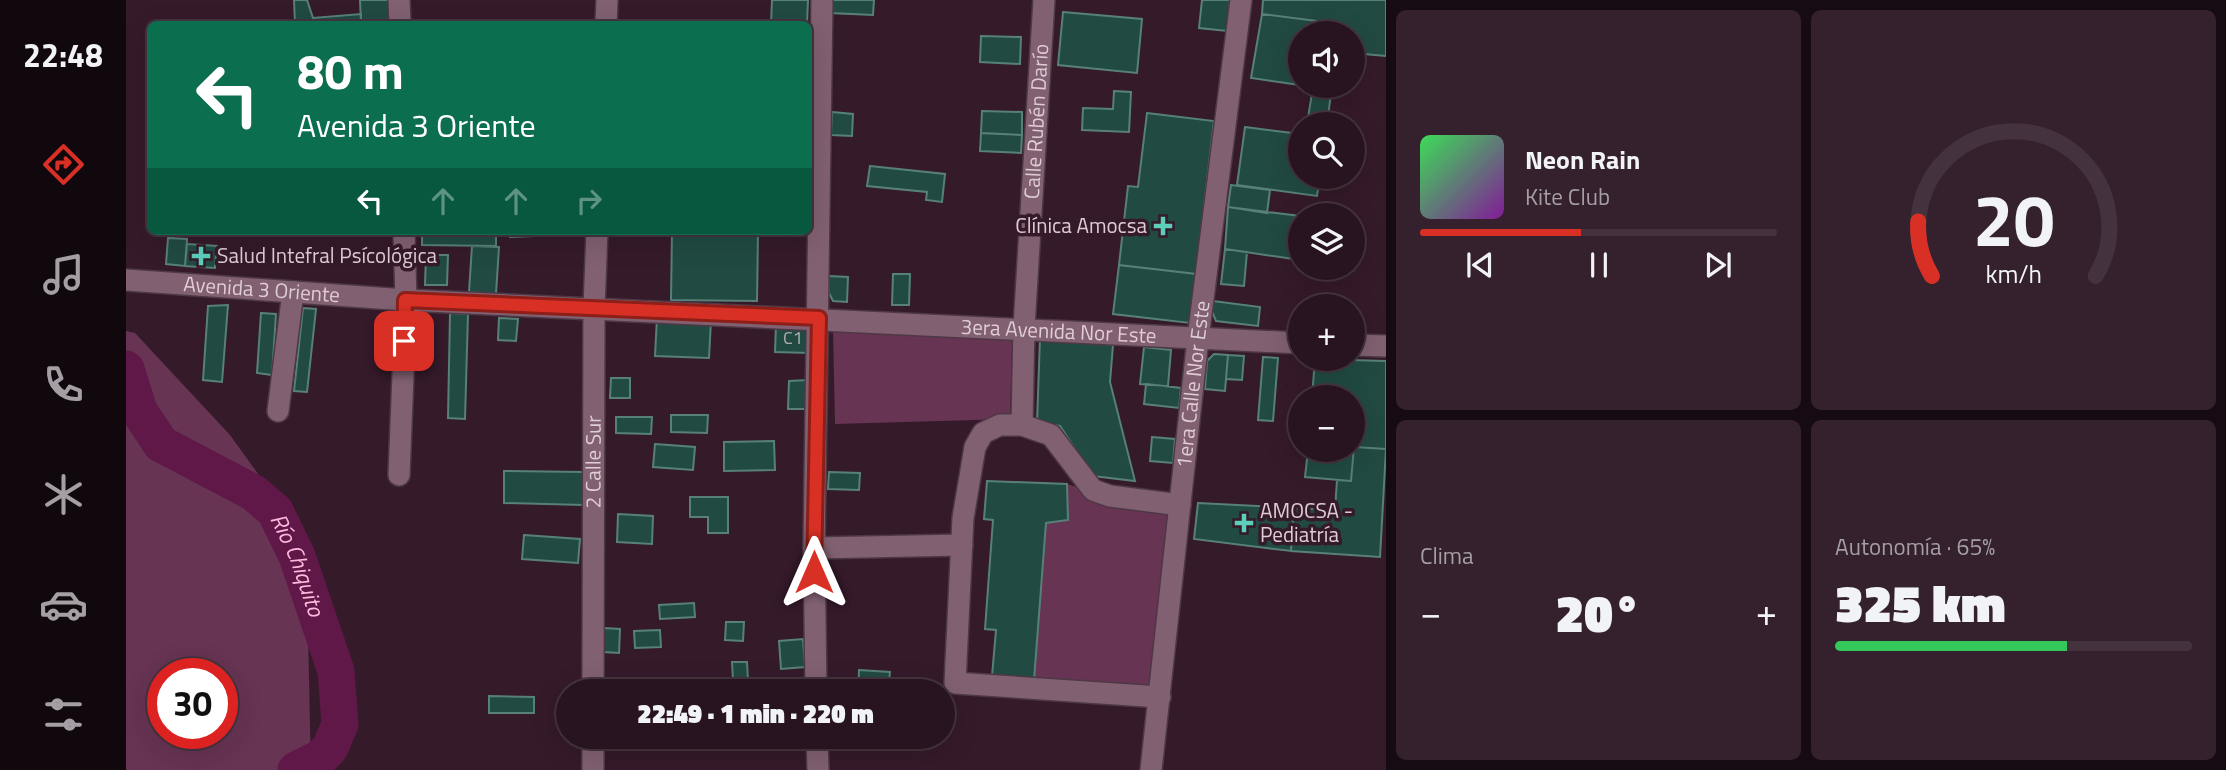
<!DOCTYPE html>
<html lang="es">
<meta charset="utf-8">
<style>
body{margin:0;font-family:"Titillium Web",sans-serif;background:#34212d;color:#f1f3f6;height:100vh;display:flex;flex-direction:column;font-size:26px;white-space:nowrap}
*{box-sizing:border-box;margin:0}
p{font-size:23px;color:#a59ea5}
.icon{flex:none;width:38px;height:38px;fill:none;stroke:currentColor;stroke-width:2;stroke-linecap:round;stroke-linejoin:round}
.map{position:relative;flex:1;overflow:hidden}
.drawer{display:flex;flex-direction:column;gap:10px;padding:10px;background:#160b12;width:840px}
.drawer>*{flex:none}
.top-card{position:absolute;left:21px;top:21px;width:665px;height:214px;border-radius:10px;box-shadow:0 7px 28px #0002,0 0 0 2px #44333e;background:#0b6e4f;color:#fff;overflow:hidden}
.buttons{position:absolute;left:1162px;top:21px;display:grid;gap:14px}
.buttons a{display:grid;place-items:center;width:77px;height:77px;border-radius:50%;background:#281420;box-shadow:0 7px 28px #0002,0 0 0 2px #44333e;font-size:35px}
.speed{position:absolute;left:21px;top:658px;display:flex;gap:14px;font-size:35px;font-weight:700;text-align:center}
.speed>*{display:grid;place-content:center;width:91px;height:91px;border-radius:50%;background:#281420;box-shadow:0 7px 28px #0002,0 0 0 2px #44333e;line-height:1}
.speed .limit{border:10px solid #d22;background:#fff;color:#111}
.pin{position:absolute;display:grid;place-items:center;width:60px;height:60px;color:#fff;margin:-30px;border-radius:14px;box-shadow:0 4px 10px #0006}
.me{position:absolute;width:77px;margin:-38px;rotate:0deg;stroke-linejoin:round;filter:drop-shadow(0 0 5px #0008)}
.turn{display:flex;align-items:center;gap:24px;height:147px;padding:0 35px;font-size:32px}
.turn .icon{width:91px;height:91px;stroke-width:2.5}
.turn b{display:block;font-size:49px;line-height:60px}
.lanes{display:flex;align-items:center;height:66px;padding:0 35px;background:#0003;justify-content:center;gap:35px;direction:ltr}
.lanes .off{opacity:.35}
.big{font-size:52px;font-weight:800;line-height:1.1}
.drawer .widget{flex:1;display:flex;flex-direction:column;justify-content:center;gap:10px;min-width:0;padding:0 24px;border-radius:10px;background:#34212d}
.drawer .dial{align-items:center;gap:0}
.dial svg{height:182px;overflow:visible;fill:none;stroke:#44333e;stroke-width:7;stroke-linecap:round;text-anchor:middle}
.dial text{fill:#f1f3f6;stroke:none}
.song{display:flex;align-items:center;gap:21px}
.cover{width:84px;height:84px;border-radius:10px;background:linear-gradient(135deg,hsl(130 70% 55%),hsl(290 70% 35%))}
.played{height:7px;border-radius:4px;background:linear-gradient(90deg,#d93025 45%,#44333e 45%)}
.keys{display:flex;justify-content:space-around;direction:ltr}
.heat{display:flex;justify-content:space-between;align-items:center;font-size:38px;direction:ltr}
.charge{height:10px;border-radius:5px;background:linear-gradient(90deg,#34c759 65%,#44333e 0)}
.drawer .tiles{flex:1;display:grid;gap:10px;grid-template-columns:repeat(2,1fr)}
.trip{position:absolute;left:430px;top:679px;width:399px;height:70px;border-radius:35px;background:#281420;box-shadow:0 7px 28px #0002,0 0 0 2px #44333e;font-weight:800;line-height:70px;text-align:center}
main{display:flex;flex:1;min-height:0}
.dock{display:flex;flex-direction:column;width:126px;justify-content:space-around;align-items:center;background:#10080d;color:#a59ea5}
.dock .icon{width:49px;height:49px}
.dock .current{color:#d93025}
.dock b{font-size:32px;color:#f1f3f6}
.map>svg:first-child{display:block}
</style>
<main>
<nav class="dock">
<b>22:48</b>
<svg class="icon current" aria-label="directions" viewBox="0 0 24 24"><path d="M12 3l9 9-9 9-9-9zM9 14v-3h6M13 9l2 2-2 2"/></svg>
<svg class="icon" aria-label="music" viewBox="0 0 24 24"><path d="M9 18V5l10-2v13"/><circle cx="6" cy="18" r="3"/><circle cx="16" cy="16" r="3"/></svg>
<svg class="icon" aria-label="phone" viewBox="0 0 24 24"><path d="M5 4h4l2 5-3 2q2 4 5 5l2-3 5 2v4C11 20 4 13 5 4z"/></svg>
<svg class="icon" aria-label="climate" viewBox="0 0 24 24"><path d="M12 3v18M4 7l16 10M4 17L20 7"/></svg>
<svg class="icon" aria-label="car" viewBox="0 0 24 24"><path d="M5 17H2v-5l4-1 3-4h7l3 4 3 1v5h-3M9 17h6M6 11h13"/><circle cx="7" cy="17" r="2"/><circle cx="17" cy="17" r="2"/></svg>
<svg class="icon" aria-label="filters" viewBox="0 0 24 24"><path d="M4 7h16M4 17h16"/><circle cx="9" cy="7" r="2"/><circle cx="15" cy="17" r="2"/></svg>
</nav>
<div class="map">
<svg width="1260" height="770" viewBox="0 0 1260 770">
<rect width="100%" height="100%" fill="#351a2a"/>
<path fill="#673453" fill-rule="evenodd" d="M0 331 9 333 104 435 180 540 185 770H0ZM37 674H96V733H37Z
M707 331 882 335 886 341 884 419 709 424Z
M941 484 1043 514 1024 689 908 680 920 523 942 520Z"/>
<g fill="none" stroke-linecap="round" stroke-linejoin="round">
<path stroke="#5f1847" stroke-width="37" id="s1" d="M0 369 13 411 35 444 128 493 149 511 171 556 210 671 214 724 204 748 194 758 170 770"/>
</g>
<path fill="#214a43" stroke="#578178" stroke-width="2" d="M168 0H181L187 18 235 14V24H169Z
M234 0H265L267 24H235Z
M646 0H682L681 23H645Z
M705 0H748L747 15 704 13Z
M1076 0H1104L1101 31 1073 28Z
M1137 0H1260V56L1227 53V33H1214L1215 24 1136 14Z
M937 12 1016 19 1011 73 932 65Z
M1136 14 1215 24 1214 33H1174V85L1125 78Z
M855 36 895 37 894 64 854 62Z
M1178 86H1206L1201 124H1181L1187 87Z
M988 91 1005 92 1003 132 956 130 957 108 987 109Z
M856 111 896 112V135L855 133Z
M706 112 727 114 726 136 705 135Z
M1021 113 1088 121 1070 274 993 265 1002 186 1012 187Z
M1119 127 1174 134V177H1194L1191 196 1111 185Z
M855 133 896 135 895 153 854 151Z
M744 166 819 174 816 202 800 200 801 192 741 186Z
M1105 185 1144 190 1141 213 1102 207Z
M1102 207 1174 216V260L1099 249Z
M296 231H370V246L296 245Z
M384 231H461L462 234 384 237Z
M546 232 632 233 631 301 545 300Z
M42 238 61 239 59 266 40 264Z
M61 244 91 246 89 268 59 266Z
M346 246 373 247 370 294 343 292Z
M1099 249 1121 252 1118 286 1095 284Z
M300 255H322L321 285H299Z
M993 265 1070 274 1064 323 987 314Z
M767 274H784L783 305H766Z
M703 276 722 277 721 302 707 301 703 293Z
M1087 301 1134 307 1132 326 1090 321 1086 311Z
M102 305 96 382 77 380 82 306Z
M177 308 190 309 181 392 168 391Z
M135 313 150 314 146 375 131 373Z
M324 313 342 314 339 419 322 418Z
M531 317 585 320 583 358 529 356Z
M373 318 392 319 390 341 372 340Z
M650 324H684L683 353 649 352Z
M914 338 987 345 984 382 1009 481 967 476 934 426 911 423Z
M1018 347 1045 350 1042 386 1014 384Z
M1088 354 1102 355 1099 391 1079 389 1081 361Z
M1102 355 1118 356 1116 380 1100 379Z
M1137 357 1152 358 1147 421 1132 420Z
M1189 359 1260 361V449L1228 447 1225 481 1179 477 1182 450H1227V397H1186Z
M485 378H504V398H484Z
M682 380 681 409H662L663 381Z
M1020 384 1055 388 1053 408 1018 404Z
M545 415H582L581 433 545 432Z
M490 417H526L525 434 490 433Z
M1026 437 1049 439 1047 463 1024 461Z
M648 441 649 470 598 471V442Z
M529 444 569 447 567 470 527 467Z
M1228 447 1260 449 1254 557 1165 551 1168 508 1209 510 1211 480 1225 481Z
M378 471 458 472 457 505 378 503Z
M703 472 734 473 733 490 702 489Z
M861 481 941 484 942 520 920 523 908 680 866 676 870 630 859 629 867 520 858 519Z
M564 497H602V533H582V517H564Z
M1072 503 1168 508 1165 551 1068 539Z
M492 514 527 516 526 544 491 542Z
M398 535 454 539 452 563 396 559Z
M568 603 569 617 534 619 533 605Z
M600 622H618L617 641 599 640Z
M478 628 494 629 493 653 477 652Z
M534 630 535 647 509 648 508 631Z
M677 639 679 667 655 669 653 641Z
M606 662H621L622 680H607Z
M733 670 764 672 762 691H732Z
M363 696 408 697V713H363Z
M709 737H743V750H709Z"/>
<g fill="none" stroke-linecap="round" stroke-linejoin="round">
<g stroke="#4e3845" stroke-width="24">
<g id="minor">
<path d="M273 0 274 24"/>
<path d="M480 24 481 0"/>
<path id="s2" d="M0 280 280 300 1174 343"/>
<path d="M1227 345 1260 346"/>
<path d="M152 411 167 292"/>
<path id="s3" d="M896 425 898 327 918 0"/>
<path d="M273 475 280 300 278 231"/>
<path d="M688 548 836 545"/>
<path id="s4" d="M467 691 468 308 471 231"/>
<path d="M690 691 688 548 696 0"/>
<path d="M1034 697 829 683 837 518 849 447 857 433 874 425H896L925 435 967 490 984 496 1054 505"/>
<path d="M691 737 692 770"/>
<path d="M467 770V737"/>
<path id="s5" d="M1025 770 1072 338 1115 0"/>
</g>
</g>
<use href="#minor" stroke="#806071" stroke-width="21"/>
</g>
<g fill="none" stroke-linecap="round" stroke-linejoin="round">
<g stroke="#8d1f18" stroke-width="18">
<path id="route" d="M278 341 279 300 693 318 688 572"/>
</g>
<use href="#route" stroke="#d93025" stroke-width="12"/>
</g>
<g fill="#5ccebb" stroke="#351a2a" stroke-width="2.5">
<path d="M1033.5 215.5h7v7h7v7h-7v7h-7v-7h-7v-7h7z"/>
<path d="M71.5 245.5h7v7h7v7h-7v7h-7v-7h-7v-7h7z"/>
<path d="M1114.5 512.5h7v7h7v7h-7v7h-7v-7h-7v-7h7z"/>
</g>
<g text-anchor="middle" stroke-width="7" stroke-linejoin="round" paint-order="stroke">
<g font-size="18" fill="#b0acb1">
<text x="667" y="344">C1</text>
</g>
<g font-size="21" fill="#dfccd6" stroke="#351a2a">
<text dy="7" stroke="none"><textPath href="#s3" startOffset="304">Calle Rubén Darío</textPath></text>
<text dy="7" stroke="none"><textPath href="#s2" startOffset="136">Avenida 3 Oriente</textPath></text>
<text dy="7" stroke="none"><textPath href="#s2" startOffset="934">3era Avenida Nor Este</textPath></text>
<text dy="7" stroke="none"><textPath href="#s5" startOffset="388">1era Calle Nor Este</textPath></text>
<text dy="7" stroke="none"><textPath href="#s4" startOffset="229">2 Calle Sur</textPath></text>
</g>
<g font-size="21" fill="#dfccd6" stroke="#351a2a" text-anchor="start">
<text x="1021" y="233" text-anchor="end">Clínica Amocsa</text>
<text x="91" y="263">Salud Intefral Psícológica</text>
<text x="1134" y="518">AMOCSA -<tspan x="1134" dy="24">Pediatría</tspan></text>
</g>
<g font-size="23" font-style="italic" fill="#fbbade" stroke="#351a2a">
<text dy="8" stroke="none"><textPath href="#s1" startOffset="275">Río Chiquito</textPath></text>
</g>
</g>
</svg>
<div class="buttons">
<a><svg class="icon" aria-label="sound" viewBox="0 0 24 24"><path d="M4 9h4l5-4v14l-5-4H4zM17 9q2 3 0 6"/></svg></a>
<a><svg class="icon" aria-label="search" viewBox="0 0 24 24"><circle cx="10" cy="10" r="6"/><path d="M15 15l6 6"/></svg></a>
<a><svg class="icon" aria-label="layers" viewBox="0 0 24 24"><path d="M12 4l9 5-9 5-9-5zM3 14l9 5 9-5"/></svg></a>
<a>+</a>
<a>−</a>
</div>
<div class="speed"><div class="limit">30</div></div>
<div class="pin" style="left:278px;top:341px;background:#d93025"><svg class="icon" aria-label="arrive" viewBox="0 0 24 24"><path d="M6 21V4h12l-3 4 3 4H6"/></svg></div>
<svg class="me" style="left:688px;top:572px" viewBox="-20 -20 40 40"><path d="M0-17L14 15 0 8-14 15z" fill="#d93025" stroke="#fff" stroke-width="4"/></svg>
<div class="trip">22:49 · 1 min · 220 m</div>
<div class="top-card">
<div class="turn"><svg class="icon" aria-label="left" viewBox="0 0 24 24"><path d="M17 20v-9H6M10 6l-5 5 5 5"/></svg><div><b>80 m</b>Avenida 3 Oriente</div></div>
<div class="lanes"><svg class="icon" aria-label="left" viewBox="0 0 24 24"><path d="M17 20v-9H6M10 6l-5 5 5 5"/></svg><svg class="icon off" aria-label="ahead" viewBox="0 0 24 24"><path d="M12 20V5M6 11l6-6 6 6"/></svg><svg class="icon off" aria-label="ahead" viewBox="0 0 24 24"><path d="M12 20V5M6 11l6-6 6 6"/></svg><svg class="icon off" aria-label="right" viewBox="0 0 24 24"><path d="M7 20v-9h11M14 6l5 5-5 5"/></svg></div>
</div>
</div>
<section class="drawer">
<div class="tiles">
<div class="widget">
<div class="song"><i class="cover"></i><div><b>Neon Rain</b><p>Kite Club</p></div></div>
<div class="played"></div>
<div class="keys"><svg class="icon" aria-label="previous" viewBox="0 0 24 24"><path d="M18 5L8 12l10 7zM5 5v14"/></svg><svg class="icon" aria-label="pause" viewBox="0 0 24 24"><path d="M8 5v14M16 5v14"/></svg><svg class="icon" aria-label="next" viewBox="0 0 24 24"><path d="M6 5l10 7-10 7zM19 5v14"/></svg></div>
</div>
<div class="widget dial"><svg viewBox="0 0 100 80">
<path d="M14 69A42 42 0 1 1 86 69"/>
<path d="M14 69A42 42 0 0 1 8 45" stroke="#d93025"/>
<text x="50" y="56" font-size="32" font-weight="700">20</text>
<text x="50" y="72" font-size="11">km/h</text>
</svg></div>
<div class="widget"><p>Clima</p>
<div class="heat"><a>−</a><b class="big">20°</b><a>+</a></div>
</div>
<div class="widget"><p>Autonomía · 65%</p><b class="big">325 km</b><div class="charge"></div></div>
</div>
</section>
</main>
